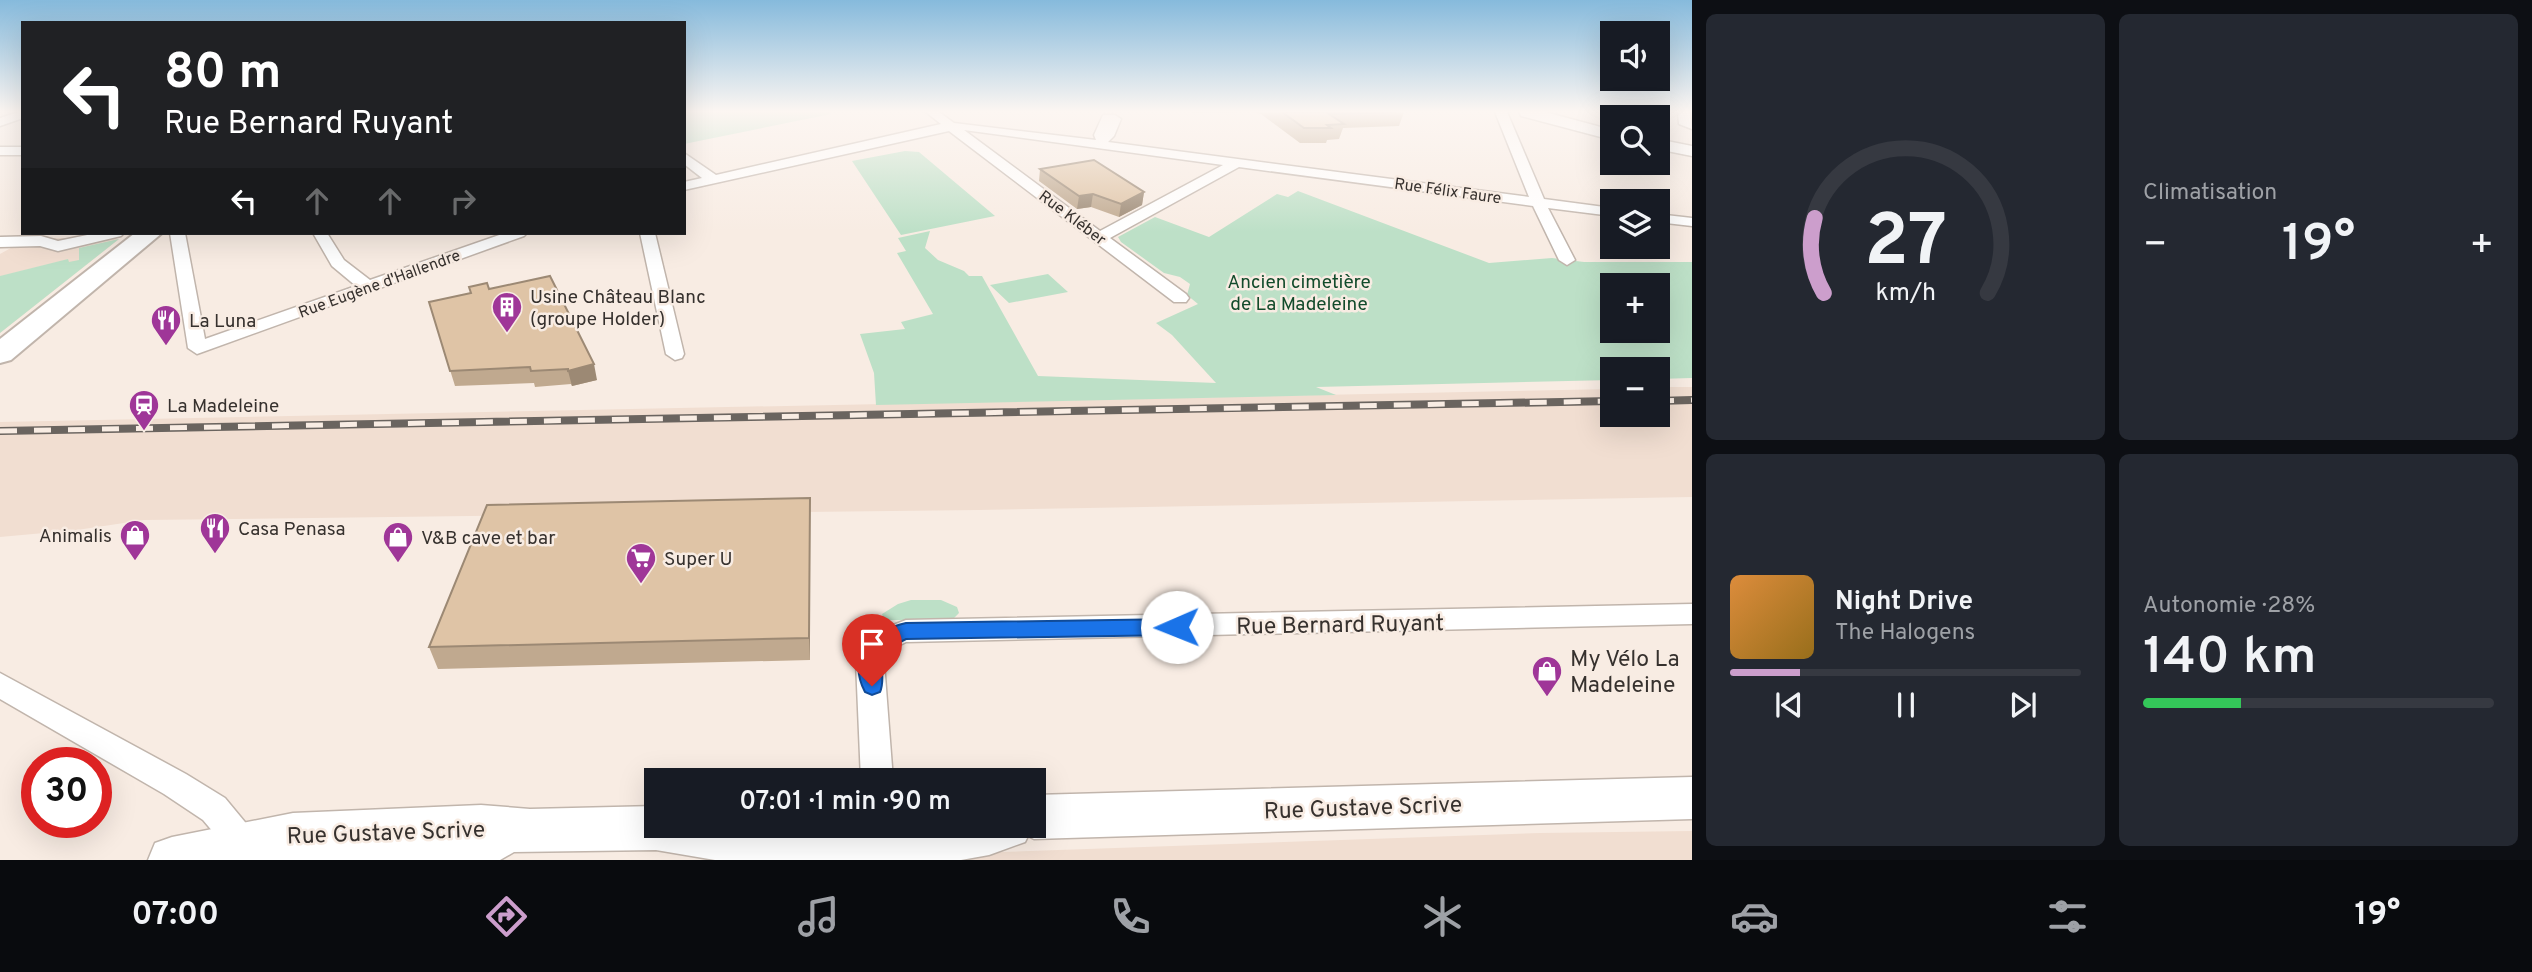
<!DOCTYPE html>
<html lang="fr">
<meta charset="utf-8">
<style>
body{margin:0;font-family:Overpass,sans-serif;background:#242831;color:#f1f3f6;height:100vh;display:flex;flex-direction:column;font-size:26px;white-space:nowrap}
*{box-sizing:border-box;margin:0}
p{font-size:23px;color:#9ea1a6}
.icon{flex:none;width:38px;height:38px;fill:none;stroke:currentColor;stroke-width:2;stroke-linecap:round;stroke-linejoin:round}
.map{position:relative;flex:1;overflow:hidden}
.panel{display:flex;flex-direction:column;gap:14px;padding:14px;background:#0d0f14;width:840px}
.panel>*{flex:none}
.guide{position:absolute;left:21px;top:21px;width:665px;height:214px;border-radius:0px;box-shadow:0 7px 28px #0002;background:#202124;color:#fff;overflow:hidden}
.controls{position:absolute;left:1600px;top:21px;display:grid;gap:14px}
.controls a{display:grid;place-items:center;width:70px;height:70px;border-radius:0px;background:#171b24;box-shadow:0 7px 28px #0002;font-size:35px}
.speed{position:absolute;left:21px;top:747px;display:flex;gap:14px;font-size:35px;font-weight:700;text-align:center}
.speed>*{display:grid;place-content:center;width:91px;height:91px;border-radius:50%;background:#171b24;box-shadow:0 7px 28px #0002;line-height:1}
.speed .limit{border:10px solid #d22;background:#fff;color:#111}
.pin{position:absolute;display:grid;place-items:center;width:60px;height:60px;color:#fff;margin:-72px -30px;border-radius:50% 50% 50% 0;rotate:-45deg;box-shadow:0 0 7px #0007}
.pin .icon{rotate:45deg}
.me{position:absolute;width:77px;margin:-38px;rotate:269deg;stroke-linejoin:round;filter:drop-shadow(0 0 5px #0008)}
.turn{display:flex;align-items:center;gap:24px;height:147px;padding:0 28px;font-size:32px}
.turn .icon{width:91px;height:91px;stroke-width:2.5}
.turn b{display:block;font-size:49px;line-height:60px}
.lanes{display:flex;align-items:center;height:66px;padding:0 28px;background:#0003;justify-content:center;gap:35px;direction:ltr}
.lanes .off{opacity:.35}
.big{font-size:52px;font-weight:600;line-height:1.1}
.panel .tile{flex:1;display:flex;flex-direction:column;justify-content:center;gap:10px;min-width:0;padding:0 24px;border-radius:10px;background:#242831}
.panel .dial{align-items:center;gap:0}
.dial svg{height:182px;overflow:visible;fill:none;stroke:#363941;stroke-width:7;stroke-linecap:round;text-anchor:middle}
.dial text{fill:#f1f3f6;stroke:none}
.song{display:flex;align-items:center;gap:21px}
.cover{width:84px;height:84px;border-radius:10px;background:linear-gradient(135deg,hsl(30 70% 55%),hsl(40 70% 35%))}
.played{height:7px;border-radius:4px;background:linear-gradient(90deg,#cc9ecc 20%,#363941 20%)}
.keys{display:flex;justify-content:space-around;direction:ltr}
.heat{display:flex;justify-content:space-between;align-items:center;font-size:38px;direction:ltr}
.charge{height:10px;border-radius:5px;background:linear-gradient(90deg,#34c759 28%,#363941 0)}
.panel .tiles{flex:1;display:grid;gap:14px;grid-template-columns:repeat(2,1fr)}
.trip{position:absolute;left:644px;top:768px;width:402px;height:70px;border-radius:0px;background:#171b24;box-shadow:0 7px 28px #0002;font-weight:600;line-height:70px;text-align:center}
.tab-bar{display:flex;height:112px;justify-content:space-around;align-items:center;background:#090b0e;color:#9ea1a6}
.tab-bar .icon{width:49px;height:49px}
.tab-bar .current{color:#cc9ecc}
.tab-bar b{font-size:32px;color:#f1f3f6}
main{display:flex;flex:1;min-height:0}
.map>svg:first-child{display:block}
</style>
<main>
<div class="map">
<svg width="1692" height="860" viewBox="0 0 1692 860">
<rect width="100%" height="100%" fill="#f8ece3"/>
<path fill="#f1ded1" d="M94 233H103L104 239H119L0 333V254L29 238H72Z
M1657 387H1692V497L978 510 144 520 77 530 0 537V422L1612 389V415H1657Z
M1692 831V860H922L975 853 1540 833Z"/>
<path fill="#bde0c7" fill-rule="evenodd" d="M684 112H829L831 114 684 144Z
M905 151 919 152 995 216 901 235 852 161Z
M1298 191 1489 263 1552 258 1584 262H1692V378L1657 379V369H1612V380L1316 387 1336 395 876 405 874 373 860 334 905 329 901 322 933 314 897 253 906 251 898 238 930 231 925 248 938 260 964 271 969 276H982L1038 376 1216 383 1172 335 1156 323 1198 304 1187 295 1190 284 1180 277 1164 273 1121 242 1118 237 1155 217 1209 237 1277 194 1288 197ZM1612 285H1657V331H1612Z
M119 239 0 333V276L68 259 69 262 79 260V248Z
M1048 274 1068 292 1009 303 990 285Z
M911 600H941L957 607 959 613 952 620H884L882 614 898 604Z"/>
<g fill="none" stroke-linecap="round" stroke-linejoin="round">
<g stroke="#c1b5ac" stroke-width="3">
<path id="street" d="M18 112H23V118L0 126V118Z
M926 112H939L954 123 1096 140 1094 135 1103 115H1115L1121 119 1114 136 1108 142 1529 197 1495 112H1507L1544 199 1612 208V216L1548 208 1575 260 1567 265 1559 260 1533 206 1239 167 1110 238 1186 294 1189 298 1186 302H1174L949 131 684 190V182L702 178 684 164V153L716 175 941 124ZM964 130 1223 165 1100 231Z
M1678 112H1690L1692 129 1679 124Z
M0 147H23V155H0Z
M1657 214 1692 218V226L1657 222Z
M97 233H124L121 236 58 251 40 246 0 247V237L41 236 58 241Z
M170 233H185L205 339 356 286 332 266 313 233H327L344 260 370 280 505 233H527L524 236 197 354 188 348Z
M640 233H655L684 354 682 358 675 360 666 354Z
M1692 604V624L906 642 892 649 884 662 893 780H861L856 662 865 642 873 633 906 620Z
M0 673 186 774 225 798 254 833 261 860H227L225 846 203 820 164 794 0 699Z"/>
</g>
<g stroke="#c1b5ac" stroke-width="3">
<path id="secondary" d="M1519 112H1545L1612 130V140L1521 116Z
M1657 139 1692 146V156L1657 149Z
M1692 777V819L1034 839 1028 836 1025 842 989 855 961 860H715L656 850 514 852 500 860H148L155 843 172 837 293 813 481 805 530 809 656 806V826H1034V795Z"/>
</g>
<g stroke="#c1b5ac" stroke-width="4">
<path id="primary" d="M135 233H162L11 360 0 363V339Z"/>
</g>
<use href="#street" fill="#fff" fill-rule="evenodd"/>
<use href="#secondary" fill="#fff" fill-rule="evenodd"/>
<use href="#primary" fill="#fff" fill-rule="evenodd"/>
<g stroke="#6a645f" stroke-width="8">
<path id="rail" d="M1657 401 1692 400
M0 431 1612 401"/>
</g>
<use href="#rail" stroke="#f8ece3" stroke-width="5" stroke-dasharray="17" stroke-linecap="butt"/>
</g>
<path fill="#c0a98f" d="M1191 112H1245L1191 113Z
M1253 112H1404L1399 126 1343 128 1339 139 1327 140 1326 143H1300L1261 114Z
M1040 169 1144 192 1142 205 1119 217 1091 207 1077 209 1039 181Z
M489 289 597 380 572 386 571 384 535 387 534 383 455 386 429 302Z
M810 498V660L438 669 429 647Z"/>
<path fill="#9c8974" d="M1144 192 1142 205 1119 217 1121 204Z
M1093 194 1091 207 1077 209 1079 196Z
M594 364 597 380 572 386 568 371Z
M810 498V660L809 638Z"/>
<path fill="#dfc4a6" stroke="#9c8974" stroke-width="2" d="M1282 112H1397L1329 114 1344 124 1327 125 1331 128H1304Z
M1094 160 1144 192 1121 204 1093 194 1079 196 1040 169Z
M550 276 594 364 568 371V369L531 371 530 367 450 371 429 302 471 293 469 287 487 283 489 289Z
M810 498 809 638 429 647 487 505Z"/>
<linearGradient id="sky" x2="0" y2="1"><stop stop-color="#86badc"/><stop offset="0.48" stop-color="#fcf6f2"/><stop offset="1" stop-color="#fcf6f2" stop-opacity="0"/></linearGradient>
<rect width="1692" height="232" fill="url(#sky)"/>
<path fill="#1a73e8" stroke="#114b97" stroke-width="2" d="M1177 619 1184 622 1187 627 1184 633 1177 635 906 639 885 650C878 667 886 679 880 692L872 695 865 692C846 655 872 631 906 623Z"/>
<defs>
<g id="building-pin" transform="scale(1.575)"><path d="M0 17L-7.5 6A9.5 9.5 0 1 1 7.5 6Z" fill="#9f3698" stroke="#f8ece3"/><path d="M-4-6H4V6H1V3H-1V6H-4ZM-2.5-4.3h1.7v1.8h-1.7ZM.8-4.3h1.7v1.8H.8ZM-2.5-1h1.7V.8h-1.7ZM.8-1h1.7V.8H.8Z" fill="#fff"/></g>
<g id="restaurant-pin" transform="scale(1.575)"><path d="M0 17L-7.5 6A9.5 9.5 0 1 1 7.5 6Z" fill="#9f3698" stroke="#f8ece3"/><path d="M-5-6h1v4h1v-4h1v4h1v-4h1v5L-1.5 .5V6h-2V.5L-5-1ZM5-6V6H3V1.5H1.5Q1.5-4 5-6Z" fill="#fff"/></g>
<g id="station-pin" transform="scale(1.575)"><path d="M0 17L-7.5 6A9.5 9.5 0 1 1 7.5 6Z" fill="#9f3698" stroke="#f8ece3"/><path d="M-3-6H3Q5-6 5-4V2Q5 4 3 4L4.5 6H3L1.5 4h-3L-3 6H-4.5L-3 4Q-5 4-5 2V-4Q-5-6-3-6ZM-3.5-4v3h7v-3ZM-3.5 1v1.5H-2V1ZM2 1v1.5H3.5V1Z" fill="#fff"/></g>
<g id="shop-pin" transform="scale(1.575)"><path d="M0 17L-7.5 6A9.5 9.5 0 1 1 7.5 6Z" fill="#9f3698" stroke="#f8ece3"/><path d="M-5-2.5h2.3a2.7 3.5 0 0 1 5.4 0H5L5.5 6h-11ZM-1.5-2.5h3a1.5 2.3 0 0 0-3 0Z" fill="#fff"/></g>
<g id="supermarket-pin" transform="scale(1.575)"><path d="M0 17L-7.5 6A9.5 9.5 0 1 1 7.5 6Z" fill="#9f3698" stroke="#f8ece3"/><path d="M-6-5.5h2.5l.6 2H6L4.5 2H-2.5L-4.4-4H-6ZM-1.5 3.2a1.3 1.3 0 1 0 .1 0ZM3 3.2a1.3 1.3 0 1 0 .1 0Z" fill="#fff"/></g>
</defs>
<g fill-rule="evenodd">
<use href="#building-pin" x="507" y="307"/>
<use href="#restaurant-pin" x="166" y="320"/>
<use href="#station-pin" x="144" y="405"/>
<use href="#restaurant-pin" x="215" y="528"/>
<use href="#shop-pin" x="135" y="535"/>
<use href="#shop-pin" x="398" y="537"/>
<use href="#supermarket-pin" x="641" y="558"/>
<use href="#shop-pin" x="1547" y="671"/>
</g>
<g text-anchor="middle" stroke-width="5" stroke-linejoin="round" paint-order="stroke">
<g font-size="16" fill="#36312e" stroke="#f8ece3">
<text transform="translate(1448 190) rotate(8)" y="6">Rue Félix Faure</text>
<text transform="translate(1073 217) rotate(37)" y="6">Rue Kléber</text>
<text transform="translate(379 283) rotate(-20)" y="6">Rue Eugène d'Hallendre</text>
</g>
<g font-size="19" fill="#124b2b" stroke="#f8ece3">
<text x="1299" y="288">Ancien cimetière<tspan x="1299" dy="22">de La Madeleine</tspan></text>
</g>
<g font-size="19" fill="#36312e" stroke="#f8ece3" text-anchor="start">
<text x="530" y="303">Usine Château Blanc<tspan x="530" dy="22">(groupe Holder)</tspan></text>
<text x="189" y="327">La Luna</text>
<text x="167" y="412">La Madeleine</text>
<text x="238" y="535">Casa Penasa</text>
<text x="112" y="542" text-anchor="end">Animalis</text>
<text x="421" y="544">V&amp;B cave et bar</text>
<text x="664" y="565">Super U</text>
</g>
<g font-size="23" fill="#36312e" stroke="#f8ece3">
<text transform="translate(1340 624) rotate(-1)" y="8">Rue Bernard Ruyant</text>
<text transform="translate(1363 807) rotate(-2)" y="8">Rue Gustave Scrive</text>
<text transform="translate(386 832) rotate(-2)" y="8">Rue Gustave Scrive</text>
</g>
<g font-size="23" fill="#36312e" stroke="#f8ece3" text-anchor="start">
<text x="1570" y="666">My Vélo La<tspan x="1570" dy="26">Madeleine</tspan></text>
</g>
</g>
</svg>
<div class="controls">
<a><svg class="icon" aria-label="sound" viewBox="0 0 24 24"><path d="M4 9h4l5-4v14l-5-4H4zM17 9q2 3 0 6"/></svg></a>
<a><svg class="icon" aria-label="search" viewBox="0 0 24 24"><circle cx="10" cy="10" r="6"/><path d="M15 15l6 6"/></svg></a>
<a><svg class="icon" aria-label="layers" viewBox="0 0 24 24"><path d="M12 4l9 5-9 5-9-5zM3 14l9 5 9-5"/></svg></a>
<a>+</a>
<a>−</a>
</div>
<div class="speed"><div class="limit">30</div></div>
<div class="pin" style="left:872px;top:686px;background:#d93025"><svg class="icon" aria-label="arrive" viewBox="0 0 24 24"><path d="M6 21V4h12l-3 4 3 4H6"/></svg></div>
<svg class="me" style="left:1177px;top:627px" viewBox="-20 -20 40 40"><circle r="19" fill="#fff"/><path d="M0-13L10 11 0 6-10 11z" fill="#1a73e8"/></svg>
<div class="trip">07:01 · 1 min · 90 m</div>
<div class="guide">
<div class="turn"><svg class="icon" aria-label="left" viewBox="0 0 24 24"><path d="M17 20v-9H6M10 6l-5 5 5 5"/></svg><div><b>80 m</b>Rue Bernard Ruyant</div></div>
<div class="lanes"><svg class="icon" aria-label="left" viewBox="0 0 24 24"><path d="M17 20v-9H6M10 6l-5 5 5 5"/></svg><svg class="icon off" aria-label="ahead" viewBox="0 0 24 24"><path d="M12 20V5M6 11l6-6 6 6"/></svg><svg class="icon off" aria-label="ahead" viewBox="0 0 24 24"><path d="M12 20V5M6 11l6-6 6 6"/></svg><svg class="icon off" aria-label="right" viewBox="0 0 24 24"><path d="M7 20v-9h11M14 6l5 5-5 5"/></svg></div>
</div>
</div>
<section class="panel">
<div class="tiles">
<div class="tile dial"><svg viewBox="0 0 100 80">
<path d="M14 69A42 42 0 1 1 86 69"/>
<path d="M14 69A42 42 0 0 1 10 36" stroke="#cc9ecc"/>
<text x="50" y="56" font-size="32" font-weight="700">27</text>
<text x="50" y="72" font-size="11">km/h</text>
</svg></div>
<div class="tile"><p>Climatisation</p>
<div class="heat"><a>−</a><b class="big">19°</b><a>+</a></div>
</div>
<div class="tile">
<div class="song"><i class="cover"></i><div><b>Night Drive</b><p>The Halogens</p></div></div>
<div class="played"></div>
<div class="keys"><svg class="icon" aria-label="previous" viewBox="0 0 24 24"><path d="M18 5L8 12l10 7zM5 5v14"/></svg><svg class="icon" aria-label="pause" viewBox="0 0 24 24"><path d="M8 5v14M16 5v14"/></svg><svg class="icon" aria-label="next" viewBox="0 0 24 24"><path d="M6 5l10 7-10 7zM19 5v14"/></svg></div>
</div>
<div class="tile"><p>Autonomie · 28%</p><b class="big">140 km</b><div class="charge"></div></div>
</div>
</section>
</main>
<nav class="tab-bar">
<b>07:00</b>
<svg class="icon current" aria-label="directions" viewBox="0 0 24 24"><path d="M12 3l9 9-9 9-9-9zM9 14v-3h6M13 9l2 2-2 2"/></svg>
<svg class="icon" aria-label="music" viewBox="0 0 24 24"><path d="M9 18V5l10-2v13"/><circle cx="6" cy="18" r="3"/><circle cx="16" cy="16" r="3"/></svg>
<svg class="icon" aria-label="phone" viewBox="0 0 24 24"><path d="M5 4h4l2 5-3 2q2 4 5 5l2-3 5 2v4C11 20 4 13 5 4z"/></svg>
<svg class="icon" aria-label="climate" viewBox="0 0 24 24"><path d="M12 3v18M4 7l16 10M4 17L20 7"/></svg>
<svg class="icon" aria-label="car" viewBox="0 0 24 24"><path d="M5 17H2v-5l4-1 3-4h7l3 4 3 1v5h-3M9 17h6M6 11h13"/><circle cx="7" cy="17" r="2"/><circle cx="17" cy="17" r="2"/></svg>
<svg class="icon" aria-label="filters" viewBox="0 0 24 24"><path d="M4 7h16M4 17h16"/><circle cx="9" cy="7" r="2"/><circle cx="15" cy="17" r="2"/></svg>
<b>19°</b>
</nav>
